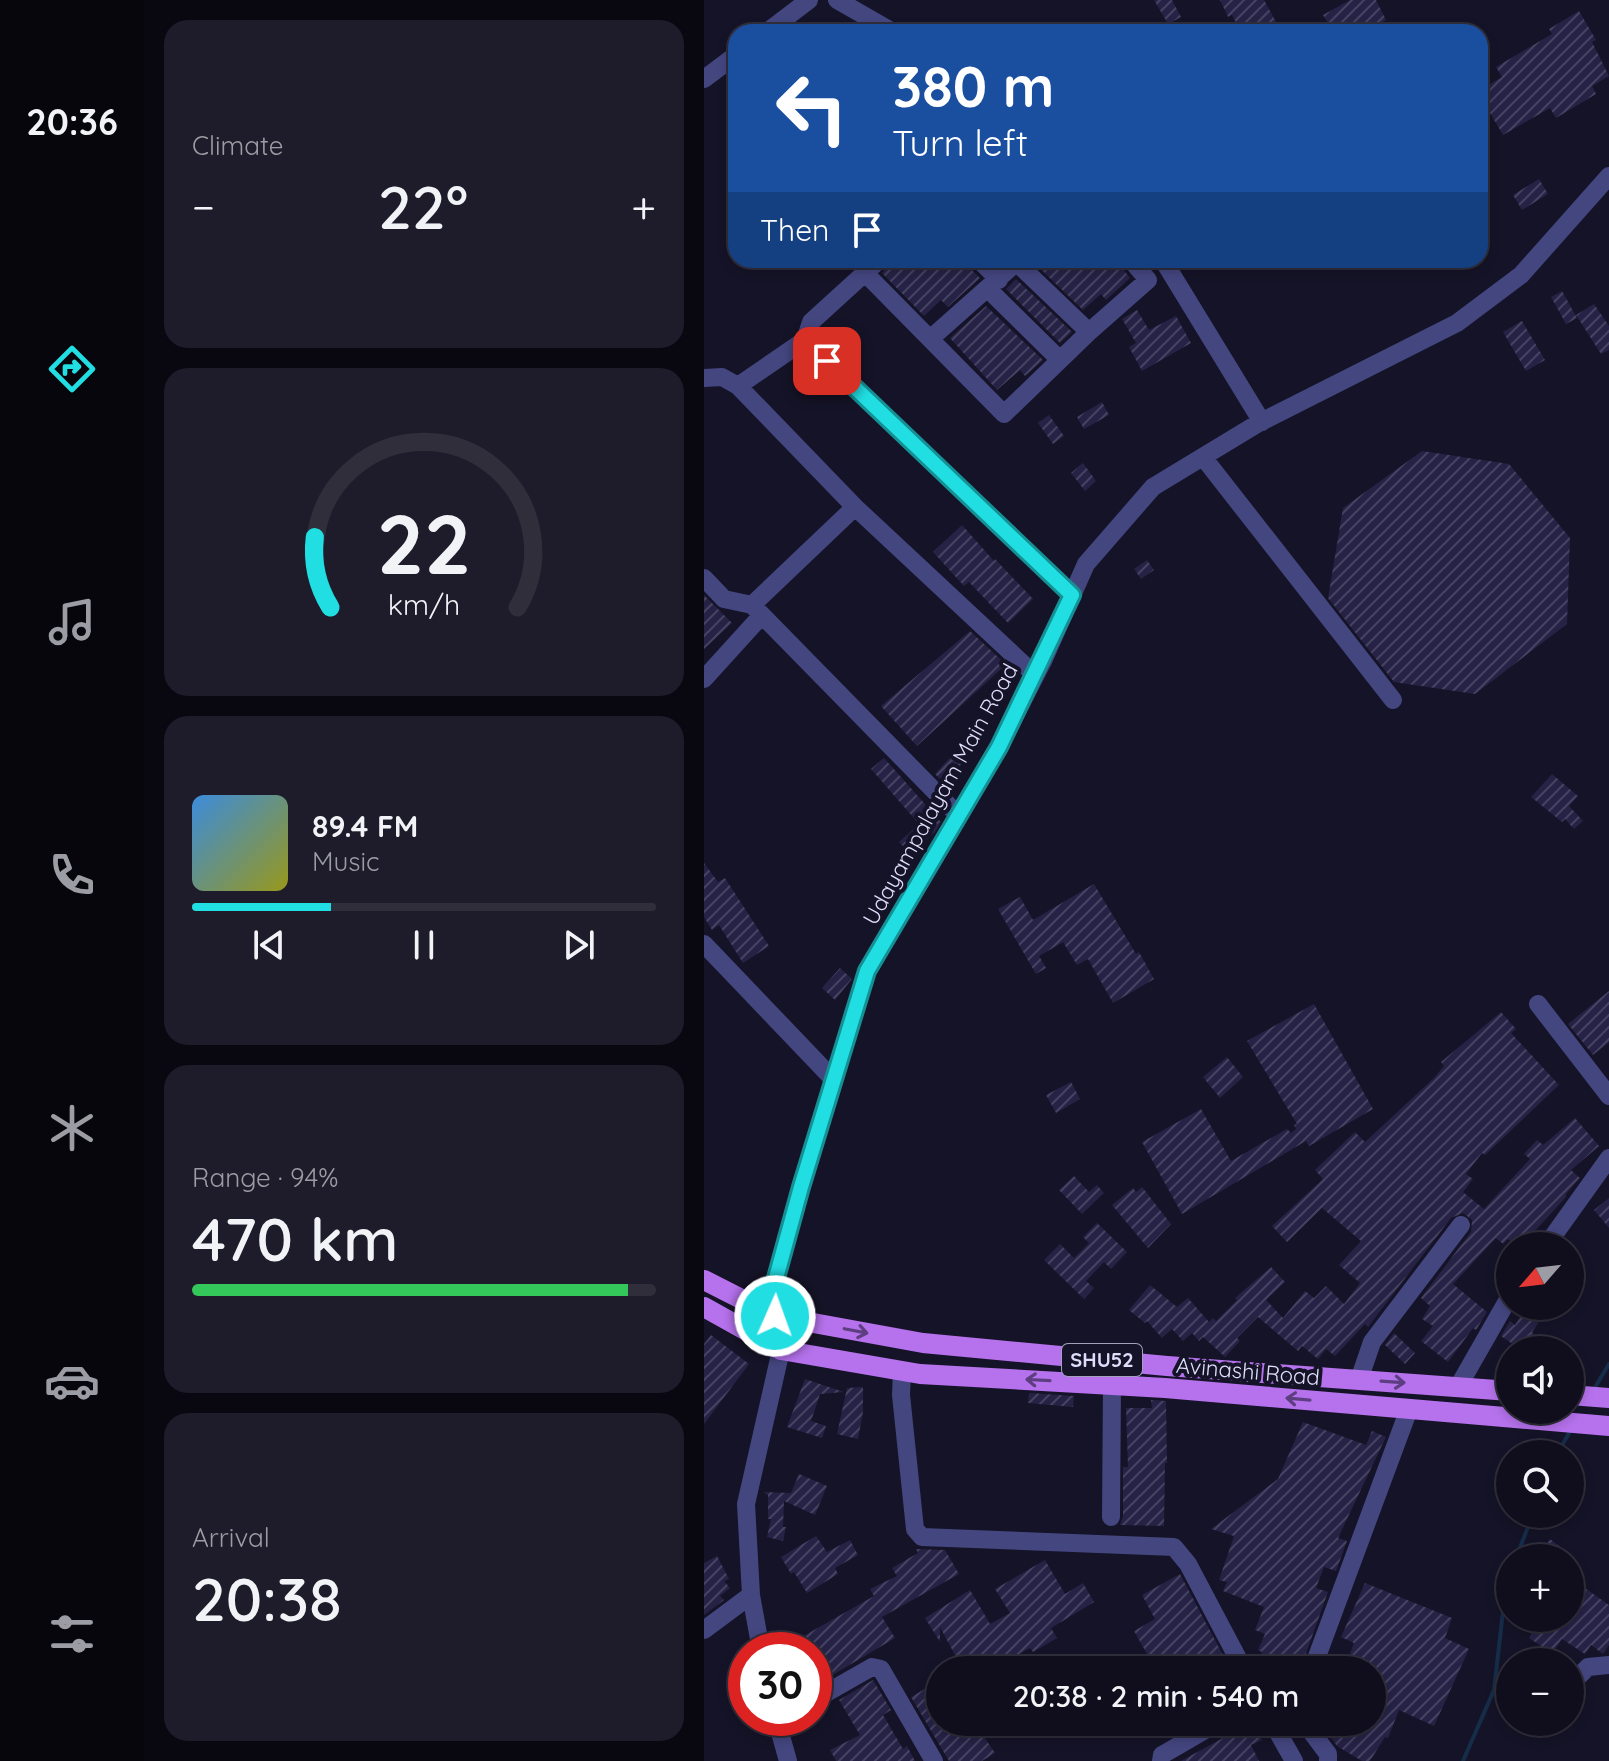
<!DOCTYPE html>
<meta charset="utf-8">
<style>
body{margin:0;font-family:Quicksand,sans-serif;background:#1e1c2a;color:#f1f3f6;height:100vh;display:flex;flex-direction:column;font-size:30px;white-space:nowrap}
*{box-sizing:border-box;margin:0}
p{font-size:26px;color:#9c9ca4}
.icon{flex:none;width:44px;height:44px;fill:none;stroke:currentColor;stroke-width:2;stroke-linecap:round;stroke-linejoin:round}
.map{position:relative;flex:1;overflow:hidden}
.details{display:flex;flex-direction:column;gap:20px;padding:20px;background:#090810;width:560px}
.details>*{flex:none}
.banner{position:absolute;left:24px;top:24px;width:760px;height:244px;border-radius:24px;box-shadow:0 4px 12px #0003,0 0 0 2px #302e3b;background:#1a4fa0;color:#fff;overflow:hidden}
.needle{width:52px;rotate:242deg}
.tools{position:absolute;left:792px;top:1232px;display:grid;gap:16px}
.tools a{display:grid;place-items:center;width:88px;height:88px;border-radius:50%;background:#100e1d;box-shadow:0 4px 12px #0003,0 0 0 2px #302e3b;font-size:40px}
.speed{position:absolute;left:24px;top:1632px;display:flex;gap:16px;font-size:40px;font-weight:700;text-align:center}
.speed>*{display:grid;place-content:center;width:104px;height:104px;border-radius:50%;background:#100e1d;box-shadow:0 4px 12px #0003,0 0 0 2px #302e3b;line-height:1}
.speed .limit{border:12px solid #d22;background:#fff;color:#111}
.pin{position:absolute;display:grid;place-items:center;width:68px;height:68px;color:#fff;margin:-34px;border-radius:16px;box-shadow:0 4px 12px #0006}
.me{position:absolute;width:88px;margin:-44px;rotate:2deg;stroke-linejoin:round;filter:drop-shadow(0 0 6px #0008)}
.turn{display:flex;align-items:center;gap:28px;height:168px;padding:0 32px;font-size:36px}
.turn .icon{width:104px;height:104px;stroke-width:2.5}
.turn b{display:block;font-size:56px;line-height:68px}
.then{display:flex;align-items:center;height:76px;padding:0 32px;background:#0003;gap:16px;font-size:30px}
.big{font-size:60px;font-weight:600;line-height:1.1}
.details .card{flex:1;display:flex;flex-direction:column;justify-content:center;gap:12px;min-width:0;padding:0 28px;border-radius:24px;background:#1e1c2a}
.details .dial{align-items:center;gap:0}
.dial svg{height:208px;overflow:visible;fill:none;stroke:#302e3b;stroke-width:7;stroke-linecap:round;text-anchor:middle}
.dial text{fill:#f1f3f6;stroke:none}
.song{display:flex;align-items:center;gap:24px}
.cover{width:96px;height:96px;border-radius:12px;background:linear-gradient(135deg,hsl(210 70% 55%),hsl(60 70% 35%))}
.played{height:8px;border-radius:4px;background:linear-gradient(90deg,#21dee3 30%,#302e3b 30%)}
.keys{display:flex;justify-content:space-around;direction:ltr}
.heat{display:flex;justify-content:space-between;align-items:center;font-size:44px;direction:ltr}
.charge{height:12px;border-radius:6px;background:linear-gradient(90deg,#34c759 94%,#302e3b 0)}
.trip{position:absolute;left:222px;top:1656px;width:460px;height:80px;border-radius:40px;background:#100e1d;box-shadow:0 4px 12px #0003,0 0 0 2px #302e3b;font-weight:600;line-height:80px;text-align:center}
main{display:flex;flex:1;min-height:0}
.tab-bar{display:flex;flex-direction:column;width:144px;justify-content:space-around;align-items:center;background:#06060c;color:#9c9ca4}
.tab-bar .icon{width:56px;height:56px}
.tab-bar .on{color:#21dee3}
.tab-bar b{font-size:36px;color:#f1f3f6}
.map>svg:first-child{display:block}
</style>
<main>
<nav class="tab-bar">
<b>20:36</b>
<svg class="icon on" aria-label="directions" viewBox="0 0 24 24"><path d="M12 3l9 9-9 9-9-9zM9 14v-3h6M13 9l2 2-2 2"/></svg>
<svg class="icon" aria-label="music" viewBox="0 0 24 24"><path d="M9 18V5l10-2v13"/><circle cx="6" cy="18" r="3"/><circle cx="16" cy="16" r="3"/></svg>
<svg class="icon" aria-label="phone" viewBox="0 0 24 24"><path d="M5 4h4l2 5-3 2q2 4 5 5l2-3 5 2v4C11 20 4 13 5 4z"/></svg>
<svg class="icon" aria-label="climate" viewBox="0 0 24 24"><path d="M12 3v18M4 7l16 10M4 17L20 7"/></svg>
<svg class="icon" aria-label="car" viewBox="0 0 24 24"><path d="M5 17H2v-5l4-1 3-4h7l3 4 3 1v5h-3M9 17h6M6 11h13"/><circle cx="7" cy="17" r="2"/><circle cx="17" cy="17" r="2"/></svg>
<svg class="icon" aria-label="filters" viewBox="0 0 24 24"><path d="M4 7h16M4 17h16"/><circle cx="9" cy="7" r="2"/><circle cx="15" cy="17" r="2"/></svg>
</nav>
<section class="details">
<div class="card"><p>Climate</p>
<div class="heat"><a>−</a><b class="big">22°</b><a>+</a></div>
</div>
<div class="card dial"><svg viewBox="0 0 100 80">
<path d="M14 69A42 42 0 1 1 86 69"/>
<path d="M14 69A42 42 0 0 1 8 42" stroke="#21dee3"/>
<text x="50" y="56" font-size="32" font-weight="700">22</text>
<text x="50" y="72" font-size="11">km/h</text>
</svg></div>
<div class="card">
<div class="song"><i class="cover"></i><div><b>89.4 FM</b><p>Music</p></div></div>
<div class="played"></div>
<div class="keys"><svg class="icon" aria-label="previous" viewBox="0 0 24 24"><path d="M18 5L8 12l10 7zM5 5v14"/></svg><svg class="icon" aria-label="pause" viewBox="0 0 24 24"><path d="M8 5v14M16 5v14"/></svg><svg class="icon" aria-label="next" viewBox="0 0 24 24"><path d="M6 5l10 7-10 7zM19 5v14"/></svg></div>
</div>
<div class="card"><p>Range · 94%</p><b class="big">470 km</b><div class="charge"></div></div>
<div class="card"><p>Arrival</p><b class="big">20:38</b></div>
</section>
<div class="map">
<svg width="905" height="1761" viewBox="0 0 905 1761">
<defs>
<pattern id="building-hatch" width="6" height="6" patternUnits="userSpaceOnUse" patternTransform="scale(2)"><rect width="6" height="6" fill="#262246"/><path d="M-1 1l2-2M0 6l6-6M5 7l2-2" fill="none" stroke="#454262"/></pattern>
</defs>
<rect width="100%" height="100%" fill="#151327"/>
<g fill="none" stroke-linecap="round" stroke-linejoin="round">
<path stroke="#162d49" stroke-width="4" d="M890 1389 905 1364
M853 1454 868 1428
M812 1558 829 1514
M759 1761 790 1690 802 1585 806 1574"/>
</g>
<path fill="url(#building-hatch)" d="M450 0H468L477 17 464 24Z
M516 0H560L576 29 570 32H537L528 15 524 17Z
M646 0H672L682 20 663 32H629L619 15Z
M875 11 892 40 888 42 905 76 888 86 892 94 852 118 846 108 799 135 776 96V90L798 77 792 67 848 34 845 29Z
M835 179 844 194 818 210 809 195Z
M189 260H263L266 268 276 278 244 307 237 300 220 316 178 273Z
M327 260H412L426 278 402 300 397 294 379 310Z
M312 279 368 332 356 343 302 289Z
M858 291 873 318 862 324 847 297Z
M890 304 905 326V350L897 354 872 315Z
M282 306 339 360 321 376 316 370 293 390 246 338Z
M433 310 445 330 472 316 487 343 438 371 425 347 432 343 418 319Z
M818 321 841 360 822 371 799 332Z
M398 402 405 415 380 429 373 417Z
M345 415 360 436 349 444 334 423Z
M718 451 805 464 866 538 863 624 771 694 690 682 624 598 639 508Z
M379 463 392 481 381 491 367 473Z
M258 525 290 561 291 559 329 599 304 623 265 582 260 586 229 552Z
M443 560 450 570 437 579 430 569Z
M0 595 28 623 0 649Z
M266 631 308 670 302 675 297 669 213 746 177 706Z
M251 752 260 762 244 778 248 783 244 787 231 774Z
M180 758 237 822 231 832 206 854 195 842 215 824 167 769Z
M848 774 874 796 865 806 879 821 870 829 861 819 858 822 827 797Z
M0 863 14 882 21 878 65 946 39 963 15 925 8 930 0 917Z
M390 884 432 954 435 952 450 979 409 1003 384 959 373 965 359 942 335 956 342 968 332 974 294 909 316 897 329 920Z
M136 968 148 979 131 1000 118 988Z
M905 991V1042L889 1055 864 1024Z
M610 1004 669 1109 605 1146 602 1141 478 1214 438 1142 497 1109 527 1161 583 1129 587 1133 592 1129 590 1125 593 1124 543 1041Z
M797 1012 812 1029 807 1033 855 1085 781 1155 778 1153 762 1174 769 1179 759 1192 780 1209 826 1159 820 1154 833 1140 839 1145 871 1118 895 1146 867 1170 876 1178 862 1194V1197L817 1246H812L804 1239 799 1244 792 1238 749 1284 783 1312 772 1330 769 1328 744 1362 717 1341 729 1326 718 1319 726 1306 717 1298 767 1232 768 1220 759 1213 747 1218 664 1327 661 1324 631 1356 622 1349 614 1359 598 1346 594 1351 554 1317 533 1338 536 1341 521 1357 499 1337 495 1341 488 1333 479 1341 468 1329 458 1338 443 1321 441 1323 425 1310 446 1285 473 1307 484 1298 505 1322 509 1318 512 1321 533 1300 531 1298 567 1267 581 1282 562 1300 579 1318 601 1291 610 1298 622 1286 640 1304 656 1283 635 1265 657 1241 618 1208 583 1242 568 1226 619 1179 611 1170 651 1132 661 1142 730 1078 740 1066 737 1062Z
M523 1057 539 1077 516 1098 499 1077Z
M367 1082 376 1099 352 1113 342 1095Z
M370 1176 385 1192 393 1185 400 1193 378 1214 355 1190Z
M438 1187 467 1224 444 1248 408 1205 429 1188 432 1192Z
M905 1198V1228L890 1210Z
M393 1223 423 1252 407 1269 400 1262 382 1281 390 1288 380 1299 340 1260 356 1244 370 1258 385 1243 379 1237Z
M823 1306H846L828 1332 847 1350H825L814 1339 810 1345 797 1336 806 1321 811 1325Z
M690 1333 711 1353 701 1364 681 1345Z
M7 1335 45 1364 0 1424V1344Z
M101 1379 140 1392 116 1394 107 1421 122 1426 118 1438 83 1427Z
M159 1387V1412L154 1439 133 1434 143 1388Z
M325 1393 370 1396 369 1407 324 1403Z
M447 1400 462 1401 463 1463H461L460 1526 416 1525 419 1517V1467H424L422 1408H448Z
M599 1422 662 1445 668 1431 682 1437 634 1538 643 1541 632 1571 620 1567 612 1588 624 1592 596 1670H552L558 1652 554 1650 561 1634 551 1630 560 1607 519 1591 523 1582 515 1580 530 1536 507 1529 574 1479Z
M95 1474 123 1486 111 1515 80 1501 79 1527H82L79 1541 63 1537 67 1519H64V1495L59 1492 87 1493Z
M112 1536 123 1552 146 1540 154 1555 131 1568 134 1574 103 1593 90 1572 87 1574 77 1557Z
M846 1539 871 1558H832Z
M212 1549 241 1550 255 1574 178 1617 191 1638 110 1686V1650H75L170 1596 166 1589 193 1576 188 1568 214 1553Z
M13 1556 25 1579 20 1581 26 1588 16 1596 20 1600 0 1615V1563Z
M341 1560 361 1594 379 1583 390 1602 347 1628 353 1638 329 1652 326 1648 286 1670H259L236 1627V1642L221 1618 266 1590 286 1624 306 1613 291 1589Z
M866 1573 880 1584 878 1586 905 1605V1645L899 1654 887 1645 881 1654 858 1639 842 1662H825L840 1648 825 1638 831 1628 817 1618H866Z
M476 1574 521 1659 501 1670H452L430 1631 451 1619 438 1595Z
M661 1583 748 1618 741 1638 765 1649 730 1726 695 1710 684 1738 681 1737 666 1761H658L633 1746 615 1722H651L666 1731 679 1700 668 1695V1670H640L650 1643 637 1637Z
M169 1680 187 1710 179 1715 199 1749 203 1746 211 1761H132L126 1750 156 1735 135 1700Z
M236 1680V1722H270L291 1753 278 1761H245L207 1697Z
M530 1722H552L558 1733 555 1735 558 1740 547 1745 555 1761H477L526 1734 524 1730Z"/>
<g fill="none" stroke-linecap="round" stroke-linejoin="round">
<path stroke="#444680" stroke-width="18" d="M133 0 189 32
M63 32 105 0
M0 79 32 55
M275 260 295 280
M459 260 558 422
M313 263 385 332
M162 274 300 414 385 332 444 280 427 260
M284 289 356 360
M226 339 315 260
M101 340 368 595
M0 378 18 377 34 386 151 507
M34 386 101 340 107 322 175 260
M499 457 689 700
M0 578 20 599 48 605 255 816
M48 605 151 507 331 675
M0 679 58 615
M0 944 130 1080
M834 1004 905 1096
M842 1246 905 1158
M71 1316 69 1289 97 1187 163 971 295 747 339 661 382 564 449 487 553 424 753 323 817 275 905 176
M198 1371 197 1395 211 1529 218 1537 470 1547 484 1564 540 1670
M655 1380 668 1342 757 1225
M754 1387 806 1296
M407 1517 408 1384
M0 1630 47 1595
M57 1650 47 1595 42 1504 77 1350
M608 1670 705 1409
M866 1685 884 1667 905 1665
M110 1700 168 1667 177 1669 230 1761
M72 1718 84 1761
M568 1722 590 1761
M600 1722 624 1754V1761
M457 1761 458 1755 515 1722"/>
<path stroke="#b672ed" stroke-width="20" d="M0 1280 71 1316 219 1343 463 1366 806 1391
M0 1307 77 1350 216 1374 461 1388 905 1426
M866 1395 905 1398"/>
</g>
<defs><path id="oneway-shaft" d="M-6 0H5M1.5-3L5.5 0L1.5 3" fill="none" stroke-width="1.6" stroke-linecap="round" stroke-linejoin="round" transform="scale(2)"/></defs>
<g stroke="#5d3e80">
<use href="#oneway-shaft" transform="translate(152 1331) rotate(11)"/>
<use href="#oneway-shaft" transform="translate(334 1380) rotate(-177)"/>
<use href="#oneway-shaft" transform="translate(689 1382) rotate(4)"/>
<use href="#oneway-shaft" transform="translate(594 1399) rotate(-175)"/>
</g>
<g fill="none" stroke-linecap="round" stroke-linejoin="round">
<g stroke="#159094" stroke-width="20">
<path id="route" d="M71 1316 69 1289 97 1187 163 971 295 747 368 595 123 361"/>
</g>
<use href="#route" stroke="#21dee3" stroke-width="14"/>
</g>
<g text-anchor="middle" stroke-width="8" stroke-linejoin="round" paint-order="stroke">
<rect fill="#151327" stroke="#a2a0bb" stroke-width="2" x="358" y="1344" width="80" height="32" rx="6"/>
<g font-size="20" font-weight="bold" fill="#deddfb">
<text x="398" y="1367">SHU52</text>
</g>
<g font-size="22" fill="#deddfb" stroke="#151327">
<text transform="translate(236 794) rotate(-61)" y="8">Udayampalayam Main Road</text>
<text transform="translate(544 1371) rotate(5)" y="8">Avinashi Road</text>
</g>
</g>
</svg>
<div class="tools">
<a><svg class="needle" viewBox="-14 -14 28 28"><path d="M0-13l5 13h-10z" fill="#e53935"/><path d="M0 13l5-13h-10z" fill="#9c9ca4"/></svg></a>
<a><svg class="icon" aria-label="sound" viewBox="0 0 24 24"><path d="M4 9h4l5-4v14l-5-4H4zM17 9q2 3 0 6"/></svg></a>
<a><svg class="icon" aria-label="search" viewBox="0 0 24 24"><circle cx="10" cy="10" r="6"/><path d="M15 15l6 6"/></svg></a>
<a>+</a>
<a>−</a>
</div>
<div class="speed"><div class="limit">30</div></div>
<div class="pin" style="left:123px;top:361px;background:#d93025"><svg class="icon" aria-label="arrive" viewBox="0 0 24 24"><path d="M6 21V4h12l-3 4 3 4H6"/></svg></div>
<svg class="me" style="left:71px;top:1316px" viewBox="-20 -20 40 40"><circle r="17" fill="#21dee3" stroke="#fff" stroke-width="3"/><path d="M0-11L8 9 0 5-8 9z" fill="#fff"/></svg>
<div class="trip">20:38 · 2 min · 540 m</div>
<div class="banner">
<div class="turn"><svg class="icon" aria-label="left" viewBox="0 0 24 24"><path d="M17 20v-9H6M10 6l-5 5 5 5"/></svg><div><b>380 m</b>Turn left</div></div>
<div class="then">Then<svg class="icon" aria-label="arrive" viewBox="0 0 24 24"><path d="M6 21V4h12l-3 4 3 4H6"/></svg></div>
</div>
</div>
</main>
